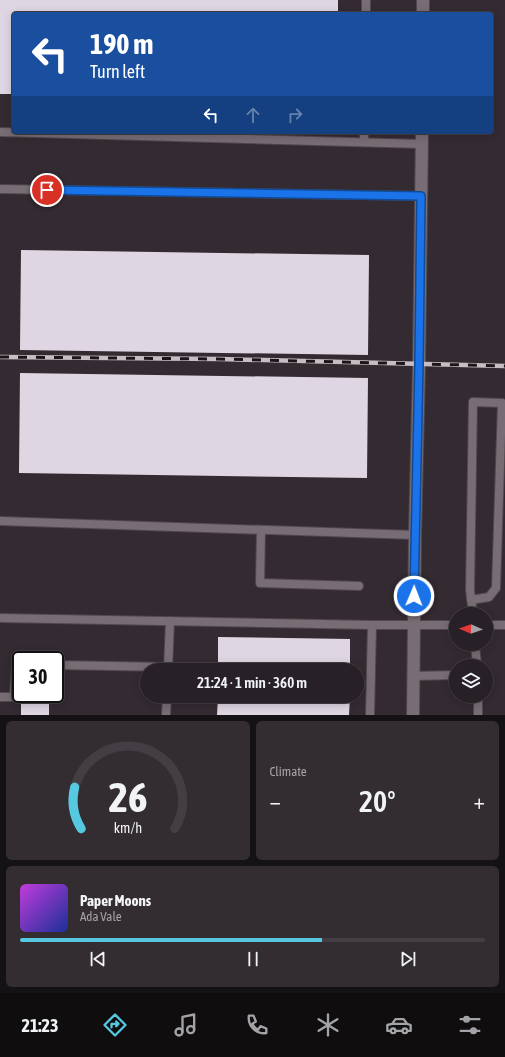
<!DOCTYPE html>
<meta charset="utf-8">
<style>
body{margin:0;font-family:"Asap Condensed",sans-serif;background:#332d32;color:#f1f3f6;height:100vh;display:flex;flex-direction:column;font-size:15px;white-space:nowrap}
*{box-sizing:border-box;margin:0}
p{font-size:13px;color:#a4a3a7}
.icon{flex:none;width:22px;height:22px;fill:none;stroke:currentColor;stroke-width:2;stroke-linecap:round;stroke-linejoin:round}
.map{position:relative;height:715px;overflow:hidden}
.panel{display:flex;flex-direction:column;gap:6px;padding:6px;background:#151215;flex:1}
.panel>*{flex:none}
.banner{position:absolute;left:12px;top:12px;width:481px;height:122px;border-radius:4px;box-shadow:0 2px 10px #0003,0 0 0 1px #433e43;background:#1a4fa0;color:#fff;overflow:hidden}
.needle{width:26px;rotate:272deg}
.fabs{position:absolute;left:449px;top:607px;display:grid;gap:8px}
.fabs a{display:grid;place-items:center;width:44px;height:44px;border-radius:50%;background:#272026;box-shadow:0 2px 10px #0003,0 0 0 1px #433e43;font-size:20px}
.speed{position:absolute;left:12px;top:651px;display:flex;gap:8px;font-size:20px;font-weight:700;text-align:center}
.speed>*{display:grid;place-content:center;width:52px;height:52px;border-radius:50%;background:#272026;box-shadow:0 2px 10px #0003,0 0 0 1px #433e43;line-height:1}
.speed .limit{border:2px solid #111;border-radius:6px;background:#fff;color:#111}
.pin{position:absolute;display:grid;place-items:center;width:34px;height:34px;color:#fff;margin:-17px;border:2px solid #fff;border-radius:50%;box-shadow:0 1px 4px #0007}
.me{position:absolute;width:44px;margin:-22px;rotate:1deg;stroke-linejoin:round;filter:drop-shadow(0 0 3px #0008)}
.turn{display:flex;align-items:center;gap:14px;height:84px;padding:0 12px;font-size:18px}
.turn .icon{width:52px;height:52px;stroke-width:2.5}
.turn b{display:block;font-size:28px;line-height:34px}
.lanes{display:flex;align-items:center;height:38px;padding:0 12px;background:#0003;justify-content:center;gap:20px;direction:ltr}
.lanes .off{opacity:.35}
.big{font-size:30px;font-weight:600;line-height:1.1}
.panel .card{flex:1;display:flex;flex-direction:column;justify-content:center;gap:6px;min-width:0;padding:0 14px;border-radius:6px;background:#332d32}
.panel .dial{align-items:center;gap:0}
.dial svg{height:104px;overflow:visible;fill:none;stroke:#433e43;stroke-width:7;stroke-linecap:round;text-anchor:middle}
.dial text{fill:#f1f3f6;stroke:none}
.song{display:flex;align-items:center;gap:12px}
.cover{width:48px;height:48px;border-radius:6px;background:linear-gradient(135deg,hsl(290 70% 55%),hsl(230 70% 35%))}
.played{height:4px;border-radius:2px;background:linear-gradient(90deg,#56c9e1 65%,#433e43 65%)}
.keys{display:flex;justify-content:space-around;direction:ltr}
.heat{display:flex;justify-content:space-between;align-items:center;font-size:22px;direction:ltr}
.panel .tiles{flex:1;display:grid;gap:6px;grid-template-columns:1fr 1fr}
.card:last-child{grid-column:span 2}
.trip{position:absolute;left:140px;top:663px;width:224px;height:40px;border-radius:20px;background:#272026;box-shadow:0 2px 10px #0003,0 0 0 1px #433e43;font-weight:600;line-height:40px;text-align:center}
.tab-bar{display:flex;height:64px;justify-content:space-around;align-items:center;background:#100d0f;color:#a4a3a7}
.tab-bar .icon{width:28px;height:28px}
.tab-bar .active{color:#56c9e1}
.tab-bar b{font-size:18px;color:#f1f3f6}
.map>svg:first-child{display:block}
</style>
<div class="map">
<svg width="505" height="715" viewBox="0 0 505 715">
<rect width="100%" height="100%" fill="#342b32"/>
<path fill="#ded7e3" d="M0 0H338V14H14V94H0Z
M21 250 369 255 368 355 20 350Z
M20 373 368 378 367 478 19 473Z
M218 637 350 639V670H218Z
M21 694H49V715H21Z
M218 696H350L349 715H217Z"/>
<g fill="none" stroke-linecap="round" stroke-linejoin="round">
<g stroke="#51484e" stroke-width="10">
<path id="service" d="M366 14V0
M0 132 422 144
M364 142V132
M0 189 421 196
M0 521 415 535
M261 530 260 583 359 586
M471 600 489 597 496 588 502 403 473 402 470 590 473 614
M0 618 372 625
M486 625H505
M475 644 477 666
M55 665 168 667
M168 670 170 621
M414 676 456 675
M0 697H14L16 665H21
M166 715 167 696
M370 715 372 625H456
M478 715V696"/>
</g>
<g stroke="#51484e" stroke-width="14">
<path id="minor" d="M423 14V0
M413 715 415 535 419 365 422 132"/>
</g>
<use href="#service" stroke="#786d75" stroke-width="8"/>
<use href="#minor" stroke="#786d75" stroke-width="12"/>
<g stroke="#c6bec4" stroke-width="4.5">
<path id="rail" d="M0 357 219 359 505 366"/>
</g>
<use href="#rail" stroke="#191518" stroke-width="3" stroke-dasharray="9" stroke-linecap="butt"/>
</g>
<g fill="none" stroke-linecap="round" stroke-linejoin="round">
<g stroke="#114b97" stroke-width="10">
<path id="route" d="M47 190 421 196 419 365 414 596"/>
</g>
<use href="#route" stroke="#1a73e8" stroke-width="7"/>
</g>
</svg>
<div class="fabs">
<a><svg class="needle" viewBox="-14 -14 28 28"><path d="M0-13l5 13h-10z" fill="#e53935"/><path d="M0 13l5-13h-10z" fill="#a4a3a7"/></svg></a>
<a><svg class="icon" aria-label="layers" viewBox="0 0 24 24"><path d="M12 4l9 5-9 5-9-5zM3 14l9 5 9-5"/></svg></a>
</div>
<div class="speed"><div class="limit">30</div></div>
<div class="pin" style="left:47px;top:190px;background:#d93025"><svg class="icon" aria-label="arrive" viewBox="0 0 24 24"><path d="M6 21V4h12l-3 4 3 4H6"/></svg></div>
<svg class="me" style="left:414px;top:596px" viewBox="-20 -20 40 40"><circle r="17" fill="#1a73e8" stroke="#fff" stroke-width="3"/><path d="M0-11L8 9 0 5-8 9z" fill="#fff"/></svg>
<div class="trip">21:24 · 1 min · 360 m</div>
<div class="banner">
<div class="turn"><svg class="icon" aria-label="left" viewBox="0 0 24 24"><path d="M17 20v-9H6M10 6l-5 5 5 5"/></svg><div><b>190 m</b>Turn left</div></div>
<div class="lanes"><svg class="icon" aria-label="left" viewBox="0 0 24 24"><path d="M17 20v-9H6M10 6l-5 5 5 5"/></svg><svg class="icon off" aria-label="ahead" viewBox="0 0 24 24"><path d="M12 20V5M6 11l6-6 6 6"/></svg><svg class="icon off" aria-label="right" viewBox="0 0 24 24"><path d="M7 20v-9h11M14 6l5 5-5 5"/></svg></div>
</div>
</div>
<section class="panel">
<div class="tiles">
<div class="card dial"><svg viewBox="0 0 100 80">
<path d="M14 69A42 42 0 1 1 86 69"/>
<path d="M14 69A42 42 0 0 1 9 37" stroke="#56c9e1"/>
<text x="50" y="56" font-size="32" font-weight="700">26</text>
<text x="50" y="72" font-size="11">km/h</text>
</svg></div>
<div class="card"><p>Climate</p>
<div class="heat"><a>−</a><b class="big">20°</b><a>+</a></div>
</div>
<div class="card">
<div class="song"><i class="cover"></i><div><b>Paper Moons</b><p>Ada Vale</p></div></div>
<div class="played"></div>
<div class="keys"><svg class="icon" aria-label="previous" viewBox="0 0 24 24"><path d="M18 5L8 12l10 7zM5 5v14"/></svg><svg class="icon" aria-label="pause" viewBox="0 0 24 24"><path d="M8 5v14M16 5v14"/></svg><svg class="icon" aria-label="next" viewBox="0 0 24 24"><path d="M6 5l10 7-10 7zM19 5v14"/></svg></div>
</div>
</div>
</section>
<nav class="tab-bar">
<b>21:23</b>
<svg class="icon active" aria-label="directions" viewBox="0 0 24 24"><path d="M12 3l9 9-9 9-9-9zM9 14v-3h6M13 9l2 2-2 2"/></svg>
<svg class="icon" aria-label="music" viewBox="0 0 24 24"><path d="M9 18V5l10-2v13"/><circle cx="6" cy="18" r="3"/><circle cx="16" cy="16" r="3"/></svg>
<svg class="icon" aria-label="phone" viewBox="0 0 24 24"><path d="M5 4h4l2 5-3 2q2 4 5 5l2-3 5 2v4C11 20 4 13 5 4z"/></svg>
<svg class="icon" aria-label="climate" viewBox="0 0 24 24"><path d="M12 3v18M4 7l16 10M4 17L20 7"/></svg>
<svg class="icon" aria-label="car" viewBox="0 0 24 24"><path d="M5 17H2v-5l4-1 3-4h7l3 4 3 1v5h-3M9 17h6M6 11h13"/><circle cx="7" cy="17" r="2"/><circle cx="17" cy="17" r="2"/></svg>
<svg class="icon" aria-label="filters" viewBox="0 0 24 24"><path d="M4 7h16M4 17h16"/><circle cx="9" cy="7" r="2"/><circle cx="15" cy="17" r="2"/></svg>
</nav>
